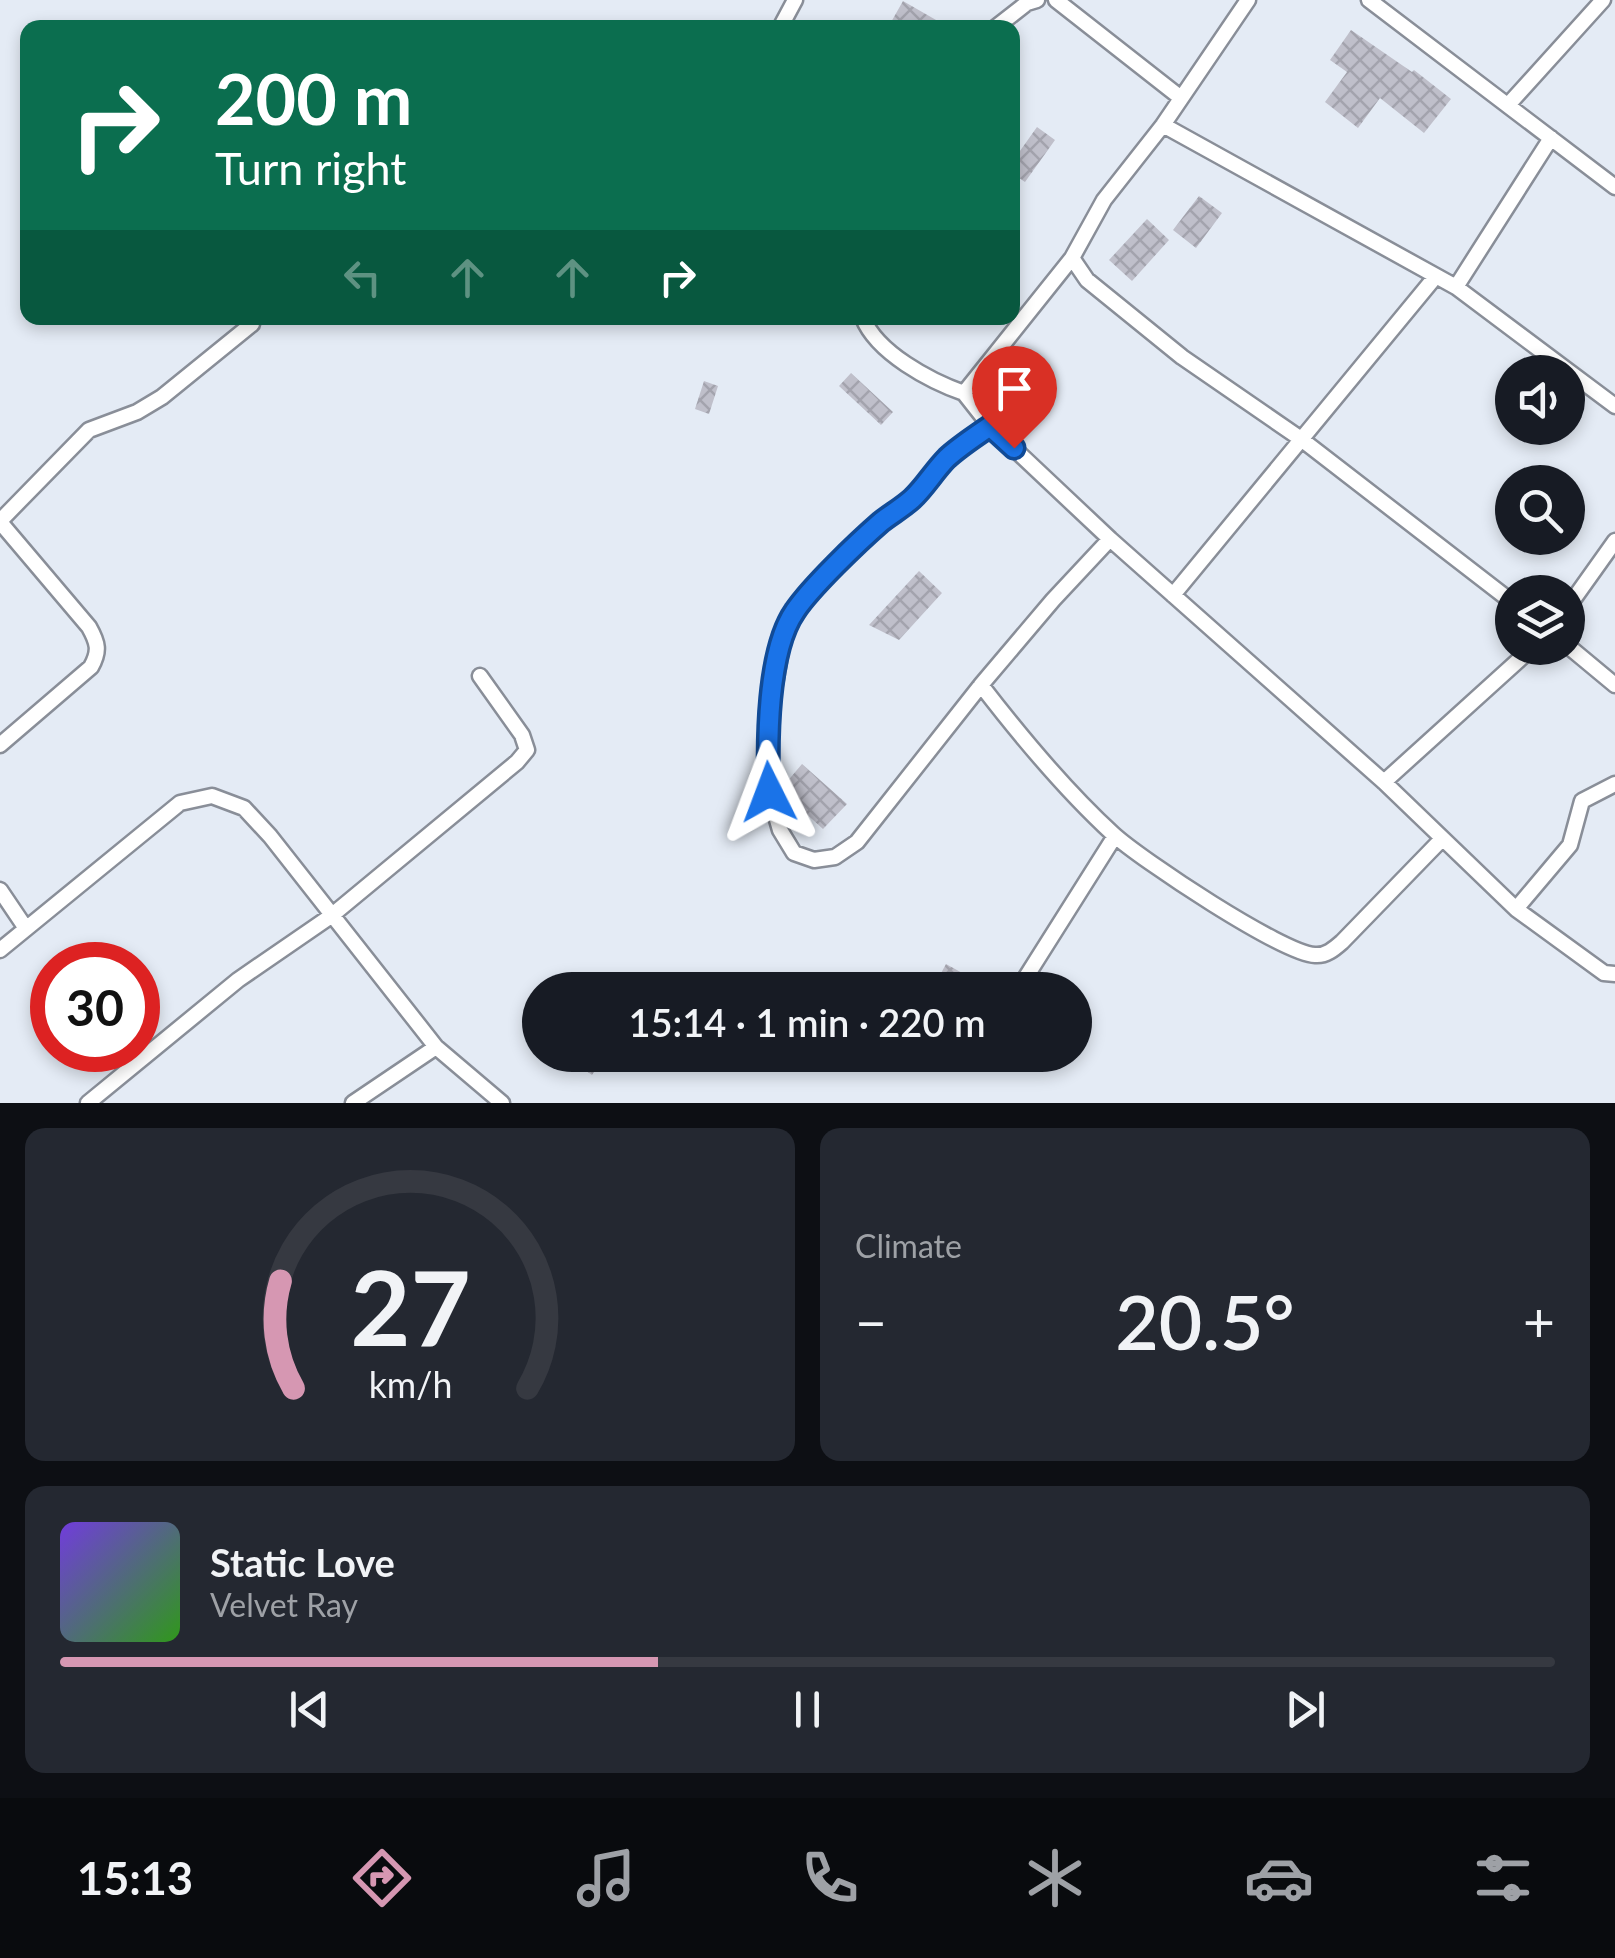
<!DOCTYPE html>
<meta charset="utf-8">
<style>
body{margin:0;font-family:Lato,sans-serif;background:#242831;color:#f1f3f6;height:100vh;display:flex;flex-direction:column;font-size:38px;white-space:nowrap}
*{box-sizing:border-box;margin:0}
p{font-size:32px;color:#9ea1a6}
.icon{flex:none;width:55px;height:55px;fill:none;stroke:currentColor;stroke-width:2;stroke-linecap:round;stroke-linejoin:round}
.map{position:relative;height:1103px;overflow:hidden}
.details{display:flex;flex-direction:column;gap:25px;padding:25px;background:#0d0f14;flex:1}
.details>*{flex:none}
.guide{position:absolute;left:20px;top:20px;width:1000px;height:305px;border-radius:20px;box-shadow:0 5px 15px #0003;background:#0b6e4f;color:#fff;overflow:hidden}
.fabs{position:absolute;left:1495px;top:355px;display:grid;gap:20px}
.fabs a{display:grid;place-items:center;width:90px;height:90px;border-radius:50%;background:#171b24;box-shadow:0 5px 15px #0003;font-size:50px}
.speed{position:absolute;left:30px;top:942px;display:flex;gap:20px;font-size:50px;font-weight:700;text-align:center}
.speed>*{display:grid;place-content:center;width:130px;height:130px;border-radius:50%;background:#171b24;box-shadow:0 5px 15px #0003;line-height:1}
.speed .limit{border:15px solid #d22;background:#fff;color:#111}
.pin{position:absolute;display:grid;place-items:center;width:85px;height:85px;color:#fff;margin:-102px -42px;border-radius:50% 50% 50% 0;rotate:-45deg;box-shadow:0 0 10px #0007}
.pin .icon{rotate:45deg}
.me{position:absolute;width:110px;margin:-55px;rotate:357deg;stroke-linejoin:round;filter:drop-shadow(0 0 8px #0008)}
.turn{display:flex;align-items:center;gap:35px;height:210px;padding:0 30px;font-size:45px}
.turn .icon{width:130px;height:130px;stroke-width:2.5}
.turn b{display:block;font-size:70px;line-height:85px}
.lanes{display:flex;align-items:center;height:95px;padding:0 30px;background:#0003;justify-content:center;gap:50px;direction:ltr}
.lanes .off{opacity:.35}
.big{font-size:75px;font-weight:600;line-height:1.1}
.details .tile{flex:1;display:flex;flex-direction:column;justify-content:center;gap:15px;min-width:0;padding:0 35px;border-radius:20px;background:#242831}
.details .dial{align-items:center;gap:0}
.dial svg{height:260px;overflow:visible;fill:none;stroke:#363941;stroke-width:7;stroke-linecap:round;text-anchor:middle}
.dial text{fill:#f1f3f6;stroke:none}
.song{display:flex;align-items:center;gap:30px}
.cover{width:120px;height:120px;border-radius:15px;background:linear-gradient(135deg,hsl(260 70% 55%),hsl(110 70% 35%))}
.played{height:10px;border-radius:5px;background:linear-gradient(90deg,#d697b2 40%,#363941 40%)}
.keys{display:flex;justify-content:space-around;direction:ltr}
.heat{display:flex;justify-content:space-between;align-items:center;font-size:55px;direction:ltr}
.details .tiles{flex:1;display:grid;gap:25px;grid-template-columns:1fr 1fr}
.tile:last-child{grid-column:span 2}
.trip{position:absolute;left:522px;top:972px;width:570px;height:100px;border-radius:50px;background:#171b24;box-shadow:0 5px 15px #0003;font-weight:600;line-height:100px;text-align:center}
.tab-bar{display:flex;height:160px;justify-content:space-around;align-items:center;background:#090b0e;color:#9ea1a6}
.tab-bar .icon{width:70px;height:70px}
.tab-bar .selected{color:#d697b2}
.tab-bar b{font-size:45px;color:#f1f3f6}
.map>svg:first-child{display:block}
</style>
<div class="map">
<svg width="1615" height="1103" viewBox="0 0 1615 1103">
<defs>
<pattern id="building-cross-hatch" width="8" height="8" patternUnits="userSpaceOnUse" patternTransform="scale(2.5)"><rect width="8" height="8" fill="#bfbfca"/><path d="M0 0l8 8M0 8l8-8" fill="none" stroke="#a3a3ad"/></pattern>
</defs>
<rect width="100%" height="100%" fill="#e4ebf5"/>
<path fill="url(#building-cross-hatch)" d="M903 1 950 28H896L890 24Z
M1351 30 1412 72 1414 70 1451 99 1424 133 1380 98 1358 128 1325 102 1347 72 1330 60Z
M1037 127 1055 140 1025 182 1012 173V162Z
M1199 196 1222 213 1196 248 1173 230Z
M1147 219 1169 240 1132 281 1109 260Z
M851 373 893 412 881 425 839 386Z
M704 381 718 386 709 414 695 409Z
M919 571 942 593 899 640 869 625Z
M802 764 847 804 823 829 780 790Z
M946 964 993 990H932Z
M563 1055H605L592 1075Z"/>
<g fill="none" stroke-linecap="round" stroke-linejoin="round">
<g stroke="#898e98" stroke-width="19">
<path id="minor" d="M1056 0 1181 98
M1248 0 1163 125 1104 200 1072 258 1087 280 1182 357 1301 439 1512 602
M1369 0 1615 187
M780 28 795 0
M995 28 1027 3 1037 0
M1508 105 1603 0
M1163 125 1456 287 1615 406
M1072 258 964 393 990 426 1110 539
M1456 287 1551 138
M863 318C877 353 930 381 964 393
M990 426 957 450 913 498 878 525 796 608 785 627 766 735 769 792 780 830 794 853 814 860 835 857 857 842 981 685 1053 600 1110 539 1384 782 1516 909 1604 973 1615 974
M0 521 89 430 137 412 162 397 252 324
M0 522 89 627C98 643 100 651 91 667L0 745
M1173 595 1436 276
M1568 607 1615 541
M1568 646 1615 685
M981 685C1021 737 1064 789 1113 834 1140 859 1283 954 1315 955 1326 956 1334 949 1342 942L1441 840
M1384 782 1532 648
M0 890 25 927
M1516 909 1570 845 1582 801 1615 784
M0 950 180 803 212 796 244 808 270 836 436 1047 502 1103
M1021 985 1115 836
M88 1103 238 980 331 916 517 762 527 750 522 735 480 676
M353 1103 436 1047"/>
</g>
<use href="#minor" stroke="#fff" stroke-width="14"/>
</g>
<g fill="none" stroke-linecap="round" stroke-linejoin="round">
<g stroke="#114b97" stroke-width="25">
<path id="route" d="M769 792C767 743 767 651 795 611 811 587 858 542 881 522 891 514 902 508 912 499 925 487 934 471 947 458 960 446 976 436 990 426L1014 448"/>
</g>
<use href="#route" stroke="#1a73e8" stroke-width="18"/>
</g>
</svg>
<div class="fabs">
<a><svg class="icon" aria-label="sound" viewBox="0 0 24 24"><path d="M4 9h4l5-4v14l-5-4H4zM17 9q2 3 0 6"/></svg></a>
<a><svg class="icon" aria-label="search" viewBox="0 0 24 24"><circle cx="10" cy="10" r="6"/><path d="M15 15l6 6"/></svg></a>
<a><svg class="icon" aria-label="layers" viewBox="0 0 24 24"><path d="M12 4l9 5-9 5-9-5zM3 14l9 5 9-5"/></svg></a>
</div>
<div class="speed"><div class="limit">30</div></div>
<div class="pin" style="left:1014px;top:448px;background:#d93025"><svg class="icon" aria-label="arrive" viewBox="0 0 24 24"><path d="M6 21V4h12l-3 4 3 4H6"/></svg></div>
<svg class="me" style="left:769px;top:792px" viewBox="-20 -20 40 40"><path d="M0-17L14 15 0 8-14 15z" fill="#1a73e8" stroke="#fff" stroke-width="4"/></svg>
<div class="trip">15:14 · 1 min · 220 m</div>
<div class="guide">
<div class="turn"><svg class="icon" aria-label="right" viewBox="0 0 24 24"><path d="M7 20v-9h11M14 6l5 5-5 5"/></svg><div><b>200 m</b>Turn right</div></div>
<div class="lanes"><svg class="icon off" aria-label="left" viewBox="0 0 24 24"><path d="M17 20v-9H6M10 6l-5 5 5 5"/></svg><svg class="icon off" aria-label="ahead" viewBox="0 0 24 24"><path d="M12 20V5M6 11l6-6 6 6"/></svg><svg class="icon off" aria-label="ahead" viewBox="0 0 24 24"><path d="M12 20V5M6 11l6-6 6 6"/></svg><svg class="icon" aria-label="right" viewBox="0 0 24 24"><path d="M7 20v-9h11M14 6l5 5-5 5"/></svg></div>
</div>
</div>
<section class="details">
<div class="tiles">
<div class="tile dial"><svg viewBox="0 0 100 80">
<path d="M14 69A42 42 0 1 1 86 69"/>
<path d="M14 69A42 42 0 0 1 10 36" stroke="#d697b2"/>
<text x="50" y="56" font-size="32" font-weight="700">27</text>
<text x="50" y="72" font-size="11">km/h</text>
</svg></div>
<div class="tile"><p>Climate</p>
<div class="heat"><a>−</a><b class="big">20.5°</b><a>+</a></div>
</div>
<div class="tile">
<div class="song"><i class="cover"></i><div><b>Static Love</b><p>Velvet Ray</p></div></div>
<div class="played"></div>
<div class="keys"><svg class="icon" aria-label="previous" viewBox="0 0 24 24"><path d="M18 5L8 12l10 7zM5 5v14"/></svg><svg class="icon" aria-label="pause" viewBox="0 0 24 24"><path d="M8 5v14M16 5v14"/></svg><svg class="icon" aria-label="next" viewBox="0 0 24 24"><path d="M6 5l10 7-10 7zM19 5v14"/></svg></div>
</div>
</div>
</section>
<nav class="tab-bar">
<b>15:13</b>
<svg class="icon selected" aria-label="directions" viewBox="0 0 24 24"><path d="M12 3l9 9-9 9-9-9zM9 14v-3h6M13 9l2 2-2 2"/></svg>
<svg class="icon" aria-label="music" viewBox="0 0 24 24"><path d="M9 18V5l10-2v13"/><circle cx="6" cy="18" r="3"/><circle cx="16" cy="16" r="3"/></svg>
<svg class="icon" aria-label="phone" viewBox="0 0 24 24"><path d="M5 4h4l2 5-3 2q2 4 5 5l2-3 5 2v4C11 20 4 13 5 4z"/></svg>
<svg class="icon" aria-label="climate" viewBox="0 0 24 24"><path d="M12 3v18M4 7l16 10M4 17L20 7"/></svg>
<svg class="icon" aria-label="car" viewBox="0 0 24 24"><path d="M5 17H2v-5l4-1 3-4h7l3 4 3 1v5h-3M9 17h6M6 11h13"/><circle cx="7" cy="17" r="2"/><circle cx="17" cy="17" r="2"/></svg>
<svg class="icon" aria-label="filters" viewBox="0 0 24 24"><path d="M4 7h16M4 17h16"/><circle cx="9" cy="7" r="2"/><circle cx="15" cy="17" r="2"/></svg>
</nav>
